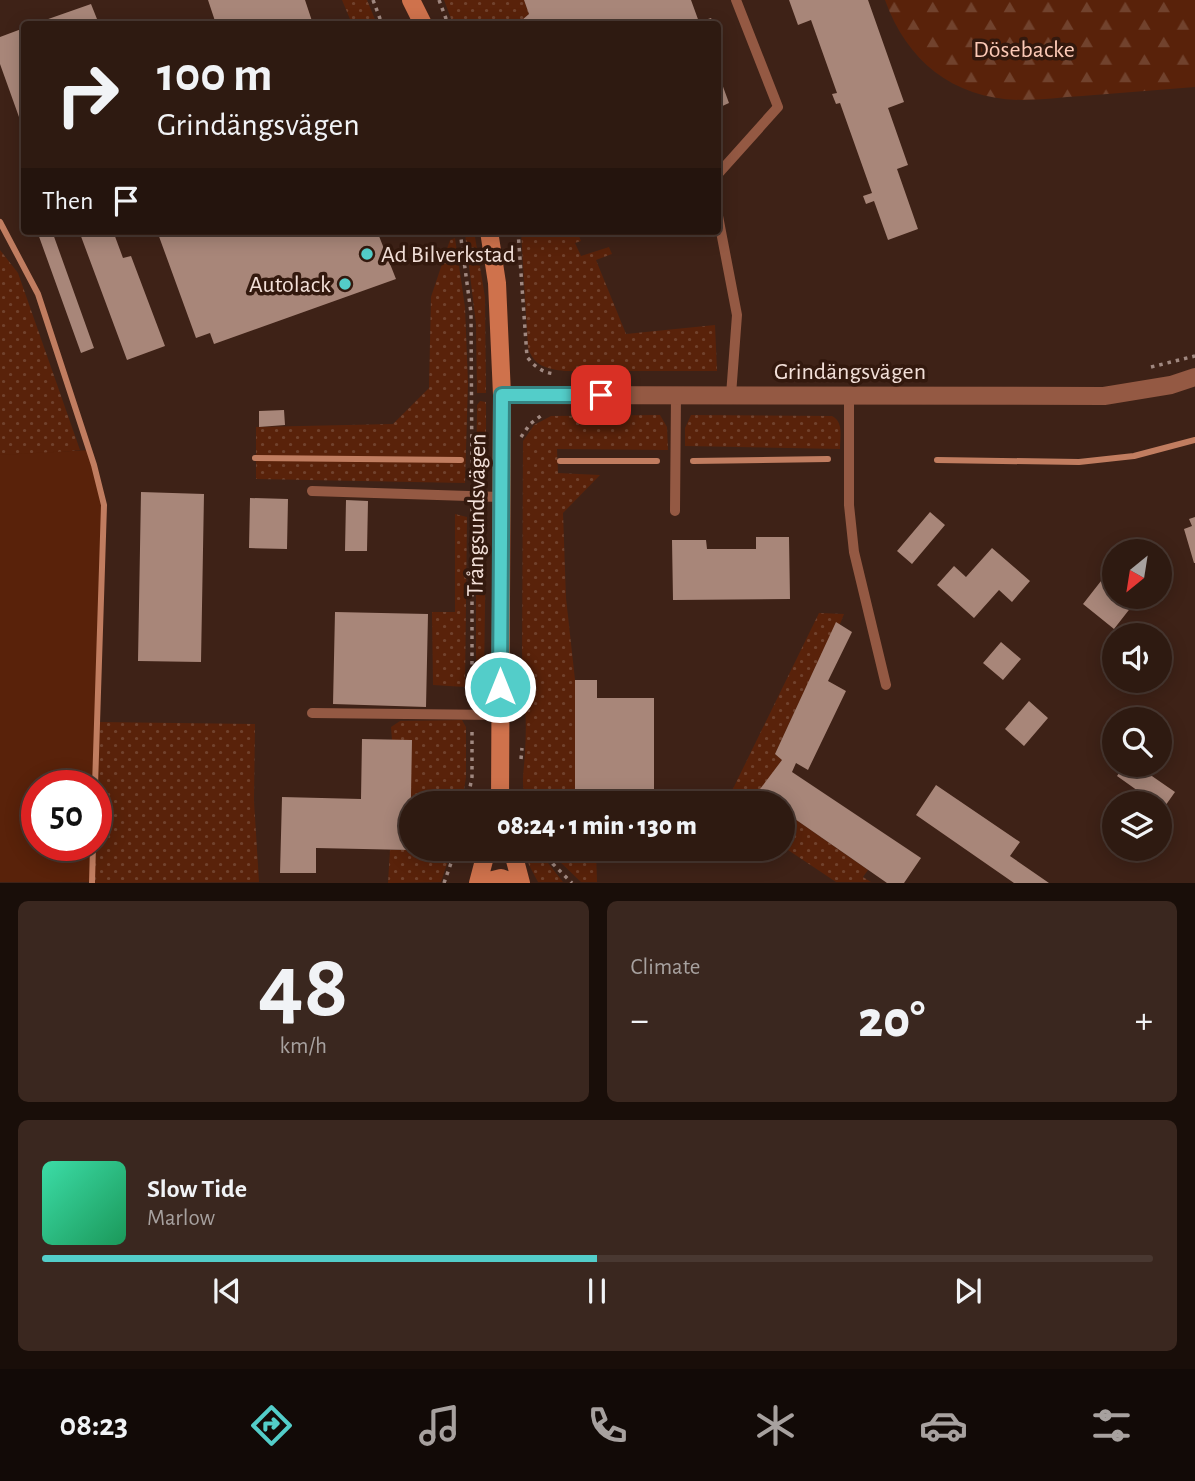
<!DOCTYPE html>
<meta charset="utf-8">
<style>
body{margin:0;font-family:"Alegreya Sans",sans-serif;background:#3a271f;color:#f1f3f6;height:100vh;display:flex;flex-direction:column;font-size:26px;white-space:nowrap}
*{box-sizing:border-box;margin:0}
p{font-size:23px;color:#a7a19f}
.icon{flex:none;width:38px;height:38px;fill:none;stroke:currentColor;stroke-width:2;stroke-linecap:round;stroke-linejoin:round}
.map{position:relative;height:883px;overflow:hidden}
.sheet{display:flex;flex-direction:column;gap:18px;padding:18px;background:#190e09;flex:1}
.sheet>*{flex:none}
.banner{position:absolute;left:21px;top:21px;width:700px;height:214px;border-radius:7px;box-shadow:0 4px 18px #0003,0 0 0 2px #493831;background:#2e1a11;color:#f1f3f6;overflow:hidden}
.needle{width:46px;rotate:210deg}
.tools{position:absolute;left:1102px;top:539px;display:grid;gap:14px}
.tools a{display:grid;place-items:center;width:70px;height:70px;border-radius:50%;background:#2e1a11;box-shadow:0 4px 18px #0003,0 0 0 2px #493831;font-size:35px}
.speed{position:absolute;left:21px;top:770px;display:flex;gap:14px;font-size:35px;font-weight:700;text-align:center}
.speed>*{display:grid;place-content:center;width:91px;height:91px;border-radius:50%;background:#2e1a11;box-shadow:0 4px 18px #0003,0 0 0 2px #493831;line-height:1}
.speed .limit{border:10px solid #d22;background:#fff;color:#111}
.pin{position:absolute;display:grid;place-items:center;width:60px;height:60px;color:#fff;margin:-30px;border-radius:14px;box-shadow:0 4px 10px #0006}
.me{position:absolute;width:77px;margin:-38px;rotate:0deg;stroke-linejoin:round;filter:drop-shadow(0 0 5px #0008)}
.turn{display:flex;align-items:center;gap:24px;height:147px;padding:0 21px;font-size:32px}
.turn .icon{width:91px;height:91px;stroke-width:2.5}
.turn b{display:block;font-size:49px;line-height:60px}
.then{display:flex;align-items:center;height:66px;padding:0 21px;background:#0003;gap:14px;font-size:26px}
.big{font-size:52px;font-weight:800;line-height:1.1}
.sheet .card{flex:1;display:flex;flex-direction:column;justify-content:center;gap:10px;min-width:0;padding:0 24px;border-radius:10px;background:#3a271f}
.sheet .dial{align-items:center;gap:0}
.dial b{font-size:91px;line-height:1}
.song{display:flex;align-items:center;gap:21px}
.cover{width:84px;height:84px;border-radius:10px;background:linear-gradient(135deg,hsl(160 70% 55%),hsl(150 70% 35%))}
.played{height:7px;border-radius:4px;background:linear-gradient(90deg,#53cdc9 50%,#493831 50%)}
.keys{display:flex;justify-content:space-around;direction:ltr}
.heat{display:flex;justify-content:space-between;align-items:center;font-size:38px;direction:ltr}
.sheet .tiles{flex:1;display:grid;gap:18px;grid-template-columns:1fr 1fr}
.card:last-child{grid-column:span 2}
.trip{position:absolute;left:399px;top:791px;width:396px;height:70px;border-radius:35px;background:#2e1a11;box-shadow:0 4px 18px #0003,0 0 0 2px #493831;font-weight:800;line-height:70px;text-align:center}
.dock{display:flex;height:112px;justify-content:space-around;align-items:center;background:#120a07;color:#a7a19f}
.dock .icon{width:49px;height:49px}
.dock .on{color:#53cdc9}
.dock b{font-size:32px;color:#f1f3f6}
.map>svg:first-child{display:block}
</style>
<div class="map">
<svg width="1195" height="883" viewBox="0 0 1195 883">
<defs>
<pattern id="grass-dots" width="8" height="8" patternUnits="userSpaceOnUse" patternTransform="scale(1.75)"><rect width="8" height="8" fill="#59220a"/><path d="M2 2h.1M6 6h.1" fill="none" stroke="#71422d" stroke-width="1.8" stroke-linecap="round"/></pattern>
<pattern id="forest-firs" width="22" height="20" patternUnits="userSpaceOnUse" patternTransform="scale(1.75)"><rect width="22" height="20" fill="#59220a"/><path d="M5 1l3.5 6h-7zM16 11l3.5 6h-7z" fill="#71422d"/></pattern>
</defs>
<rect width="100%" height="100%" fill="#3e2217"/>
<path fill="url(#grass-dots)" d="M342 0H367L377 24H352Z
M444 0H524L529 14 522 20 521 24H453Z
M521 231H577L581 241 575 243 581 256 609 247 612 254 596 260 626 334 715 325 717 371H565C547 369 533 366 528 347Z
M468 232 475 237 485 297 486 393H477L476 324 465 234Z
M455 238 465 307 468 383 465 483 256 479V427L393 424 429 388 431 297 450 240Z
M0 250 18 273 80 450 0 459Z
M480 401 486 402V477L476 486 477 405Z
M660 415 667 427 668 450 557 449 558 473 600 475 563 513 566 598 575 680V803H527C520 785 524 772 525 753 526 733 527 712 522 692L523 441 534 425 551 416Z
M691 415 832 416C844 422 840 437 840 449L685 446V428Z
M455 514 467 517 465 687 433 685 432 612H455Z
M476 519 481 522 486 532 484 681 479 687 476 686Z
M819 613 844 614 840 624 836 623 775 754 782 760 758 793 772 803H726Z
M462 720 466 727V777L462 803H411V849H452L441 882 388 883 390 850H409L411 740H392L391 727 400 721Z
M97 722 255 724 254 801 259 882 92 883 93 845H96Z
M782 810 868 870 863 877 871 882H836L782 846Z
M524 849H537L563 882H538L529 865Z
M551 849H596L597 882H581L558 860Z"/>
<path fill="url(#forest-firs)" d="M885 0H1195V87C1157 90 1120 93 1082 96 1062 97 1042 100 1023 100 955 100 907 62 885 0Z"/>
<path fill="#59220a" d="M89 450 104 505 95 786H37V845H93L92 882H0V455Z"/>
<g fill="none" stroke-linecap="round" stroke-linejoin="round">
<path stroke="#c17d60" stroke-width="6" d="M0 222 38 294 94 465 104 505 95 786
M255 458 461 460
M937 460 1079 462 1134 456 1195 440
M560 461H657
M693 461 828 459
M92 883 93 845"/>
</g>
<path fill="#a88679" d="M208 0H305L313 24H216Z
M524 0H691L699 22 711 18 714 24H521L522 20 529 14Z
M789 0H868L904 102 888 108 908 165 897 169 918 229 888 240 874 201 866 204 863 196 872 193 840 103 836 104 832 94 837 93 811 20 798 25Z
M91 4 99 24H34Z
M24 28V131L0 64V37Z
M718 73 729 103 718 108Z
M37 231H52L94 348 81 353Z
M79 231H113L123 258 131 256 165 346 127 360Z
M157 231H377L396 279 214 344 210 333 196 338Z
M284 410 285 425 259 427V411Z
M141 492 204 494 201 662 138 661Z
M250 498 288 499 287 549 249 548Z
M346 500 368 501 367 551H345Z
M930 512 945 525 912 564 897 551Z
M1195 517V563H1194L1184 529 1192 526 1189 519Z
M756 537H789L790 599 673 600 672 540H706L707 549H756Z
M992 548 1030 581 1012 602 999 590 974 618 937 585 954 566 966 577Z
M1101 581 1115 592V597H1120L1132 606 1114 629 1083 604Z
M335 612 428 614 426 707 333 704Z
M836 622 852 632 828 681 846 691 808 770 796 763 792 772 921 858 904 883H887L782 810V803H772L757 793 782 760 775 754Z
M1001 642 1021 659 1003 680 983 663Z
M575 680H597V698H654V803H575Z
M1029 701 1048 718 1024 746 1005 729Z
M362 739 412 740 410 850 316 848V873H280L282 797 361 799Z
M1125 765H1136L1175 792 1163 809 1160 803H1155L1117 776Z
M936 785 1020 842 1010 856 1049 883H1014L916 815Z"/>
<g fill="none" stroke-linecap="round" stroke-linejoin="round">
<path stroke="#a08880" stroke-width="3.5" stroke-dasharray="3.5 5" stroke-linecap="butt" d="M373 0 382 24
M439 0 448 24
M460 231 471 313 472 483
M518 231 527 357C535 367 543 373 556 374
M1151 367 1195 356
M521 437 530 424 542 415
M472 508V700
M521 759 522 748
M467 803 472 777V729
M544 849 553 864 572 883
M444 883 456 849"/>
<path stroke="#945943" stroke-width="10" d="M718 174 778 107 736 0
M718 216 737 315 731 395
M849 396V505L854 552 886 685
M312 491 500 497
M675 511 676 395
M312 713 500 715"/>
<path stroke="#945943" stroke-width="18" d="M502 395 1104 396 1171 385 1195 377"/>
<path stroke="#cf724c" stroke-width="18" d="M411 0 423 24
M489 231 497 283 502 395 500 803
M512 849 521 883
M478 883 487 849
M481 883 501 878 515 883"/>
</g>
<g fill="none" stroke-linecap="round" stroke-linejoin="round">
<g stroke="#368583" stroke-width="18">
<path id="route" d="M500 687 502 395H601"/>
</g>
<use href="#route" stroke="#53cdc9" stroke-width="12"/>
</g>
<g fill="#53cdc9" stroke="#33190e" stroke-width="2.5">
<circle cx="367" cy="254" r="7"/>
<circle cx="345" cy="284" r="7"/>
</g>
<g text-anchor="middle" stroke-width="7" stroke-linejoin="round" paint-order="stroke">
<g font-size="24" fill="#fdcab7" stroke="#33190e">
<text x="1024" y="57">Dösebacke</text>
</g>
<g font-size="24" fill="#f3e0d9" stroke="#33190e" text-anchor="start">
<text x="381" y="262">Ad Bilverkstad</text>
<text x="331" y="292" text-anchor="end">Autolack</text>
</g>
<g font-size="24" fill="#f3e0d9" stroke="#33190e">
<text x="850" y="379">Grindängsvägen</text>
<text transform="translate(476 515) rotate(-89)" y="8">Trångsundsvägen</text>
</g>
</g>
</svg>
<div class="tools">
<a><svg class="needle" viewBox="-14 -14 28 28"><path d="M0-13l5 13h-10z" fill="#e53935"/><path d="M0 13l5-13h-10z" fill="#a7a19f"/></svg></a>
<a><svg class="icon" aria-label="sound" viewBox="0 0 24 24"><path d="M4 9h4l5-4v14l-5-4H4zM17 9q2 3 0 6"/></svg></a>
<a><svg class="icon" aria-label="search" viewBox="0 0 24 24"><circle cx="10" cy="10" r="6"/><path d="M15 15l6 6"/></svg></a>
<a><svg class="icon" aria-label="layers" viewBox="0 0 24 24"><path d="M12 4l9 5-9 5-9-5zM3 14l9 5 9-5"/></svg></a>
</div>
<div class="speed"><div class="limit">50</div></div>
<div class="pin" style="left:601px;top:395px;background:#d93025"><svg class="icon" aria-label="arrive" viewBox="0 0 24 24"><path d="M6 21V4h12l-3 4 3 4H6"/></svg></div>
<svg class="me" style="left:500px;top:687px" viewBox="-20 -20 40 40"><circle r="17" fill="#53cdc9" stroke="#fff" stroke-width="3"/><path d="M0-11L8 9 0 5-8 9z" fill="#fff"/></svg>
<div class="trip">08:24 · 1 min · 130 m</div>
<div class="banner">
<div class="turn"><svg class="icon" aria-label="right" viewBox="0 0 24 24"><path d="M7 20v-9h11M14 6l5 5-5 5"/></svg><div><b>100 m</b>Grindängsvägen</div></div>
<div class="then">Then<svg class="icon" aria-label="arrive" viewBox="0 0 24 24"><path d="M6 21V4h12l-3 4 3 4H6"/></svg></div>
</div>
</div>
<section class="sheet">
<div class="tiles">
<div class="card dial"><b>48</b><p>km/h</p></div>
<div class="card"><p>Climate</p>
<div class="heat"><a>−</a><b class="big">20°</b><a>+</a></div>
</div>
<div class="card">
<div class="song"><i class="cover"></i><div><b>Slow Tide</b><p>Marlow</p></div></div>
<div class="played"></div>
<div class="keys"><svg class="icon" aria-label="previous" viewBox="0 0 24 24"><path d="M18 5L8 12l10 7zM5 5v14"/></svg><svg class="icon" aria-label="pause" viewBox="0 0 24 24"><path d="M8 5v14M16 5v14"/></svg><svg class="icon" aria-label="next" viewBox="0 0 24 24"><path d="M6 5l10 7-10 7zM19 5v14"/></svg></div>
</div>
</div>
</section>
<nav class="dock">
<b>08:23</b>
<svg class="icon on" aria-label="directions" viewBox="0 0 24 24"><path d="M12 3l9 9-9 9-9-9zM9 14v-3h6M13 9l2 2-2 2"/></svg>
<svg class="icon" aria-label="music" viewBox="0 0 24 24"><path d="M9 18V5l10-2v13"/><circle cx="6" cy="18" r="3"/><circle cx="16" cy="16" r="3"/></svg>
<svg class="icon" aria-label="phone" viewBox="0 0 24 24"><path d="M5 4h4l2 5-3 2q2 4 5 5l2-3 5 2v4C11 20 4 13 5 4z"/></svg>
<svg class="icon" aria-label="climate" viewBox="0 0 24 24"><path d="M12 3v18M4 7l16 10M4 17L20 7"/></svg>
<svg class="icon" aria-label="car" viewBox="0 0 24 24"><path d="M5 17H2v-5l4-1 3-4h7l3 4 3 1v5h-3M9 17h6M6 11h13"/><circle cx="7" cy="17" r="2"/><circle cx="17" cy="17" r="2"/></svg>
<svg class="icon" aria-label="filters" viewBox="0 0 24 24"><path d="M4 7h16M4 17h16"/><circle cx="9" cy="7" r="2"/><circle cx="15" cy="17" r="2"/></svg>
</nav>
